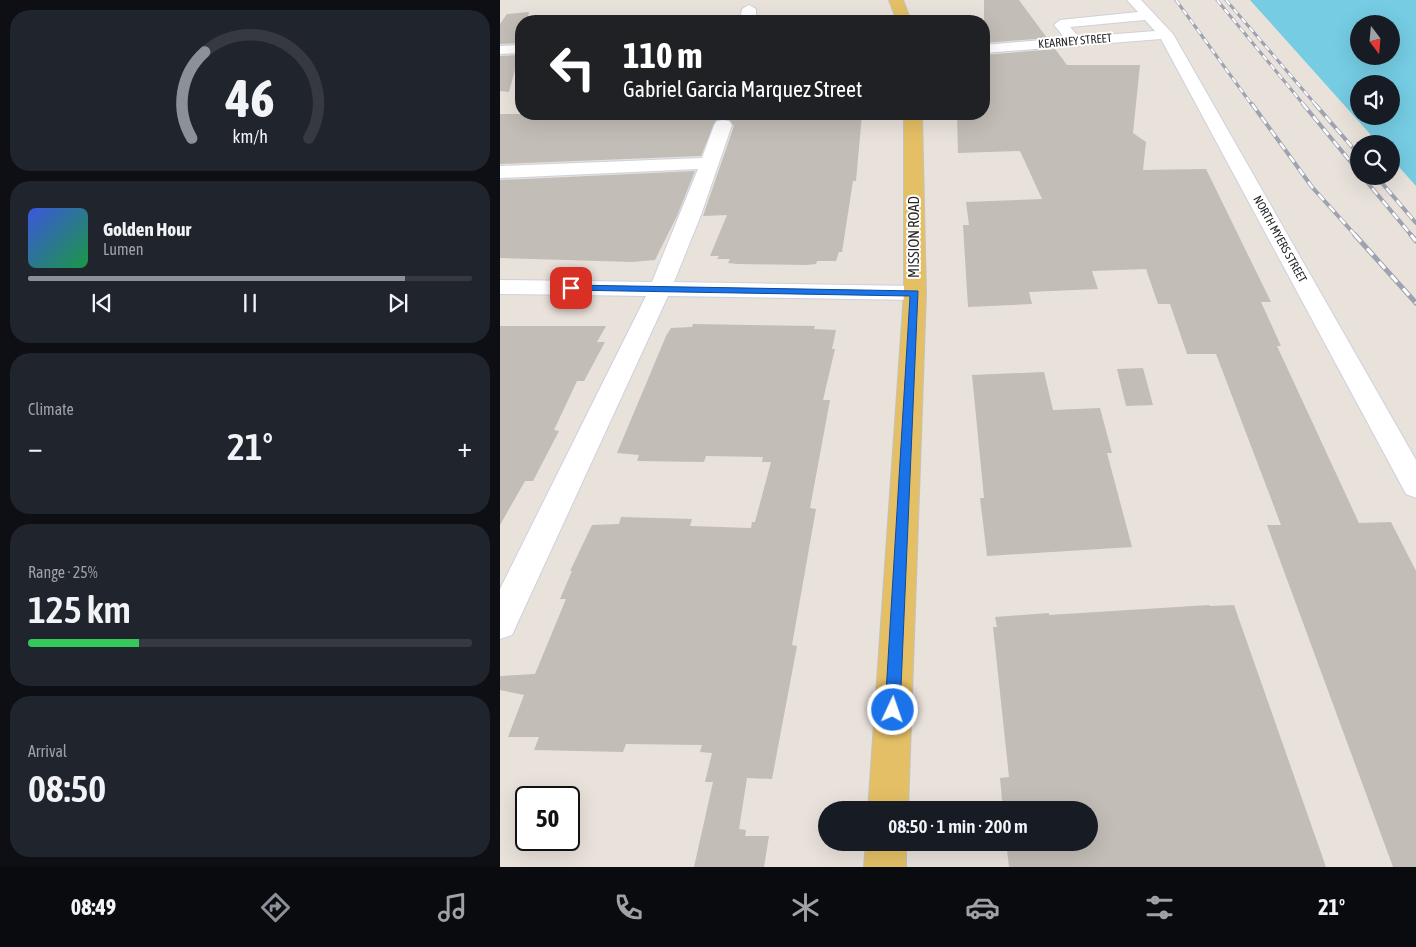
<!DOCTYPE html>
<meta charset="utf-8">
<style>
body{margin:0;font-family:"Asap Condensed",sans-serif;background:#20242c;color:#f1f3f6;height:100vh;display:flex;flex-direction:column;font-size:19px;white-space:nowrap}
*{box-sizing:border-box;margin:0}
p{font-size:16px;color:#9ea1a6}
.icon{flex:none;width:28px;height:28px;fill:none;stroke:currentColor;stroke-width:2;stroke-linecap:round;stroke-linejoin:round}
.map{position:relative;flex:1;overflow:hidden}
.details{display:flex;flex-direction:column;gap:10px;padding:10px;background:#0d0f14;width:500px}
.details>*{flex:none}
.top-card{position:absolute;left:15px;top:15px;width:475px;height:105px;border-radius:20px;box-shadow:0 5px 20px #0002;background:#202124;color:#fff;overflow:hidden}
.needle{width:32px;rotate:164deg}
.fabs{position:absolute;left:850px;top:15px;display:grid;gap:10px}
.fabs a{display:grid;place-items:center;width:50px;height:50px;border-radius:50%;background:#171b24;box-shadow:0 5px 20px #0002;font-size:25px}
.speed{position:absolute;left:15px;top:786px;display:flex;gap:10px;font-size:25px;font-weight:700;text-align:center}
.speed>*{display:grid;place-content:center;width:65px;height:65px;border-radius:50%;background:#171b24;box-shadow:0 5px 20px #0002;line-height:1}
.speed .limit{border:2px solid #111;border-radius:8px;background:#fff;color:#111}
.pin{position:absolute;display:grid;place-items:center;width:42px;height:42px;color:#fff;margin:-21px;border-radius:10px;box-shadow:0 2px 8px #0006}
.me{position:absolute;width:55px;margin:-28px;rotate:3deg;stroke-linejoin:round;filter:drop-shadow(0 0 4px #0008)}
.turn{display:flex;align-items:center;gap:18px;height:105px;padding:0 25px;font-size:22px}
.turn .icon{width:65px;height:65px;stroke-width:2.5}
.turn b{display:block;font-size:35px;line-height:42px}
.big{font-size:38px;font-weight:600;line-height:1.1}
.details .widget{flex:1;display:flex;flex-direction:column;justify-content:center;gap:8px;min-width:0;padding:0 18px;border-radius:20px;background:#20242c}
.details .dial{align-items:center;gap:0}
.dial svg{height:130px;overflow:visible;fill:none;stroke:#363941;stroke-width:7;stroke-linecap:round;text-anchor:middle}
.dial text{fill:#f1f3f6;stroke:none}
.song{display:flex;align-items:center;gap:15px}
.cover{width:60px;height:60px;border-radius:8px;background:linear-gradient(135deg,hsl(230 70% 55%),hsl(140 70% 35%))}
.played{height:5px;border-radius:2px;background:linear-gradient(90deg,#8c9099 85%,#363941 85%)}
.keys{display:flex;justify-content:space-around;direction:ltr}
.heat{display:flex;justify-content:space-between;align-items:center;font-size:28px;direction:ltr}
.charge{height:8px;border-radius:4px;background:linear-gradient(90deg,#34c759 25%,#363941 0)}
.trip{position:absolute;left:318px;top:801px;width:280px;height:50px;border-radius:25px;background:#171b24;box-shadow:0 5px 20px #0002;font-weight:600;line-height:50px;text-align:center}
.tabs{display:flex;height:80px;justify-content:space-around;align-items:center;background:#090b0e;color:#9ea1a6}
.tabs .icon{width:35px;height:35px}
.tabs .on{color:#8c9099}
.tabs b{font-size:22px;color:#f1f3f6}
main{display:flex;flex:1;min-height:0}
.map>svg:first-child{display:block}
</style>
<main>
<section class="details">
<div class="widget dial"><svg viewBox="0 0 100 80">
<path d="M14 69A42 42 0 1 1 86 69"/>
<path d="M14 69A42 42 0 0 1 22 16" stroke="#8c9099"/>
<text x="50" y="56" font-size="32" font-weight="700">46</text>
<text x="50" y="72" font-size="11">km/h</text>
</svg></div>
<div class="widget">
<div class="song"><i class="cover"></i><div><b>Golden Hour</b><p>Lumen</p></div></div>
<div class="played"></div>
<div class="keys"><svg class="icon" aria-label="previous" viewBox="0 0 24 24"><path d="M18 5L8 12l10 7zM5 5v14"/></svg><svg class="icon" aria-label="pause" viewBox="0 0 24 24"><path d="M8 5v14M16 5v14"/></svg><svg class="icon" aria-label="next" viewBox="0 0 24 24"><path d="M6 5l10 7-10 7zM19 5v14"/></svg></div>
</div>
<div class="widget"><p>Climate</p>
<div class="heat"><a>−</a><b class="big">21°</b><a>+</a></div>
</div>
<div class="widget"><p>Range · 25%</p><b class="big">125 km</b><div class="charge"></div></div>
<div class="widget"><p>Arrival</p><b class="big">08:50</b></div>
</section>
<div class="map">
<svg width="916" height="867" viewBox="0 0 916 867">
<rect width="100%" height="100%" fill="#e9e2db"/>
<path fill="#75cce3" fill-rule="evenodd" d="M750 0H916V186L891 158V144H879ZM859 24H891V56H859ZM859 84H891V116H859Z"/>
<path fill="#c2bdb6" d="M484 0H519L547 38 484 43Z
M29 12 27 21H21V43L0 44V24L7 14Z
M555 49 567 65H640L633 133 646 142 643 170 706 169 771 302H761L781 346H777L859 523 891 522 916 571V867H893L767 525H781L716 354H687L670 304H658L646 269 592 271 598 289 529 292 532 304 468 307 463 225H469L466 202 542 199 520 151 458 153 457 116H481V114H484V55Z
M19 55 9 92 0 91V56Z
M0 114H362L356 181H353L342 252H339L336 261H317L316 264 306 265 238 264 228 263 230 259H217L219 256H210L227 215 203 216 234 126 229 119 216 120 201 156 0 164Z
M195 171 177 216 155 260 132 262 0 258V180Z
M193 324 315 326 314 329 336 330 332 349H335L323 400H330L310 508 316 509 292 645 297 646 272 779 247 778 239 829 246 830 245 836H269L264 867H194L213 782H205L212 753 200 752 202 745 126 744 123 752 34 750 39 737H8L24 695 0 690V676L35 674 66 599H60L72 571H70L92 525 119 524 121 517 192 519 190 526 251 528 252 522H255L271 462H262L263 457 206 456 204 462 137 461 139 455 117 453 166 336 171 328 192 327Z
M0 326H106L97 342H105L84 381H77L54 430 59 431 33 481H25L0 525Z
M643 368 653 405 626 406 617 369Z
M544 372 553 410 600 408 612 453H607L632 547 487 556 480 498H484L472 375Z
M709 605 710 606 734 605 826 867H509L506 842H589V810H503L500 778 509 777 493 627H497L495 617 549 613V615Z"/>
<g fill="none" stroke-linecap="round" stroke-linejoin="round">
<g stroke="#cdd1dc" stroke-width="2">
<path id="minor" d="M627 0H641L673 34 916 460V498L906 494 661 39 484 53V45L565 38 554 25 560 20 638 12ZM645 20 655 31 579 37 570 27Z
M249 5 256 9V18L254 21H240L242 9Z
M21 45V53L0 54V46Z
M223 120 229 121 232 125 201 215 174 282 415 286 423 288 426 293 423 298 415 300 168 296 12 635 0 639V589L146 296 0 294V280L152 282 198 169 0 178V166L202 158 214 125 217 121Z"/>
</g>
<g stroke="#c3c3c3" stroke-width="2">
<path id="major" d="M389 0H403L411 21H397Z
M404 114H422L426 293 408 810H368L404 293Z
M366 842H406V867H364Z"/>
</g>
<use href="#minor" fill="#fff" fill-rule="evenodd"/>
<use href="#major" fill="#e4bf65" fill-rule="evenodd"/>
<g stroke="#9ea2b1" stroke-width="3">
<path id="rail-far2" d="M676 0 752 105
M717 0 804 105
M726 0 816 105"/>
</g>
<g stroke="#9ea2b1" stroke-width="4">
<path id="rail-far1" d="M752 104 812 187 856 236
M803 104 859 172
M815 104 859 155
M862 176 912 236
M876 176 916 223"/>
</g>
<g stroke="#9ea2b1" stroke-width="5">
<path id="rail" d="M855 235 916 303
M911 235 916 241"/>
</g>
<use href="#rail-far2" stroke="#fff" stroke-width="2" stroke-dasharray="6" stroke-linecap="butt"/>
<use href="#rail-far1" stroke="#fff" stroke-width="2.5" stroke-dasharray="8" stroke-linecap="butt"/>
<use href="#rail" stroke="#fff" stroke-width="3" stroke-dasharray="9" stroke-linecap="butt"/>
</g>
<path fill="#1a73e8" stroke="#114b97" d="M71 285 418 291 400 710 398 716 393 718 388 716 385 710 410 296 68 290 66 288Z"/>
<g text-anchor="middle" stroke-width="4" stroke-linejoin="round" paint-order="stroke">
<g font-size="12" fill="#282828" stroke="#fff">
<text transform="translate(575 41) rotate(-5)" y="4">KEARNEY STREET</text>
<text transform="translate(780 239) rotate(61)" y="4">NORTH MYERS STREET</text>
</g>
<g font-size="15" fill="#282828" stroke="#fff">
<text transform="translate(414 237) rotate(-90)" y="5">MISSION ROAD</text>
</g>
</g>
</svg>
<div class="fabs">
<a><svg class="needle" viewBox="-14 -14 28 28"><path d="M0-13l5 13h-10z" fill="#e53935"/><path d="M0 13l5-13h-10z" fill="#9ea1a6"/></svg></a>
<a><svg class="icon" aria-label="sound" viewBox="0 0 24 24"><path d="M4 9h4l5-4v14l-5-4H4zM17 9q2 3 0 6"/></svg></a>
<a><svg class="icon" aria-label="search" viewBox="0 0 24 24"><circle cx="10" cy="10" r="6"/><path d="M15 15l6 6"/></svg></a>
</div>
<div class="speed"><div class="limit">50</div></div>
<div class="pin" style="left:71px;top:288px;background:#d93025"><svg class="icon" aria-label="arrive" viewBox="0 0 24 24"><path d="M6 21V4h12l-3 4 3 4H6"/></svg></div>
<svg class="me" style="left:393px;top:710px" viewBox="-20 -20 40 40"><circle r="17" fill="#1a73e8" stroke="#fff" stroke-width="3"/><path d="M0-11L8 9 0 5-8 9z" fill="#fff"/></svg>
<div class="trip">08:50 · 1 min · 200 m</div>
<div class="top-card">
<div class="turn"><svg class="icon" aria-label="left" viewBox="0 0 24 24"><path d="M17 20v-9H6M10 6l-5 5 5 5"/></svg><div><b>110 m</b>Gabriel Garcia Marquez Street</div></div>
</div>
</div>
</main>
<nav class="tabs">
<b>08:49</b>
<svg class="icon on" aria-label="directions" viewBox="0 0 24 24"><path d="M12 3l9 9-9 9-9-9zM9 14v-3h6M13 9l2 2-2 2"/></svg>
<svg class="icon" aria-label="music" viewBox="0 0 24 24"><path d="M9 18V5l10-2v13"/><circle cx="6" cy="18" r="3"/><circle cx="16" cy="16" r="3"/></svg>
<svg class="icon" aria-label="phone" viewBox="0 0 24 24"><path d="M5 4h4l2 5-3 2q2 4 5 5l2-3 5 2v4C11 20 4 13 5 4z"/></svg>
<svg class="icon" aria-label="climate" viewBox="0 0 24 24"><path d="M12 3v18M4 7l16 10M4 17L20 7"/></svg>
<svg class="icon" aria-label="car" viewBox="0 0 24 24"><path d="M5 17H2v-5l4-1 3-4h7l3 4 3 1v5h-3M9 17h6M6 11h13"/><circle cx="7" cy="17" r="2"/><circle cx="17" cy="17" r="2"/></svg>
<svg class="icon" aria-label="filters" viewBox="0 0 24 24"><path d="M4 7h16M4 17h16"/><circle cx="9" cy="7" r="2"/><circle cx="15" cy="17" r="2"/></svg>
<b>21°</b>
</nav>
